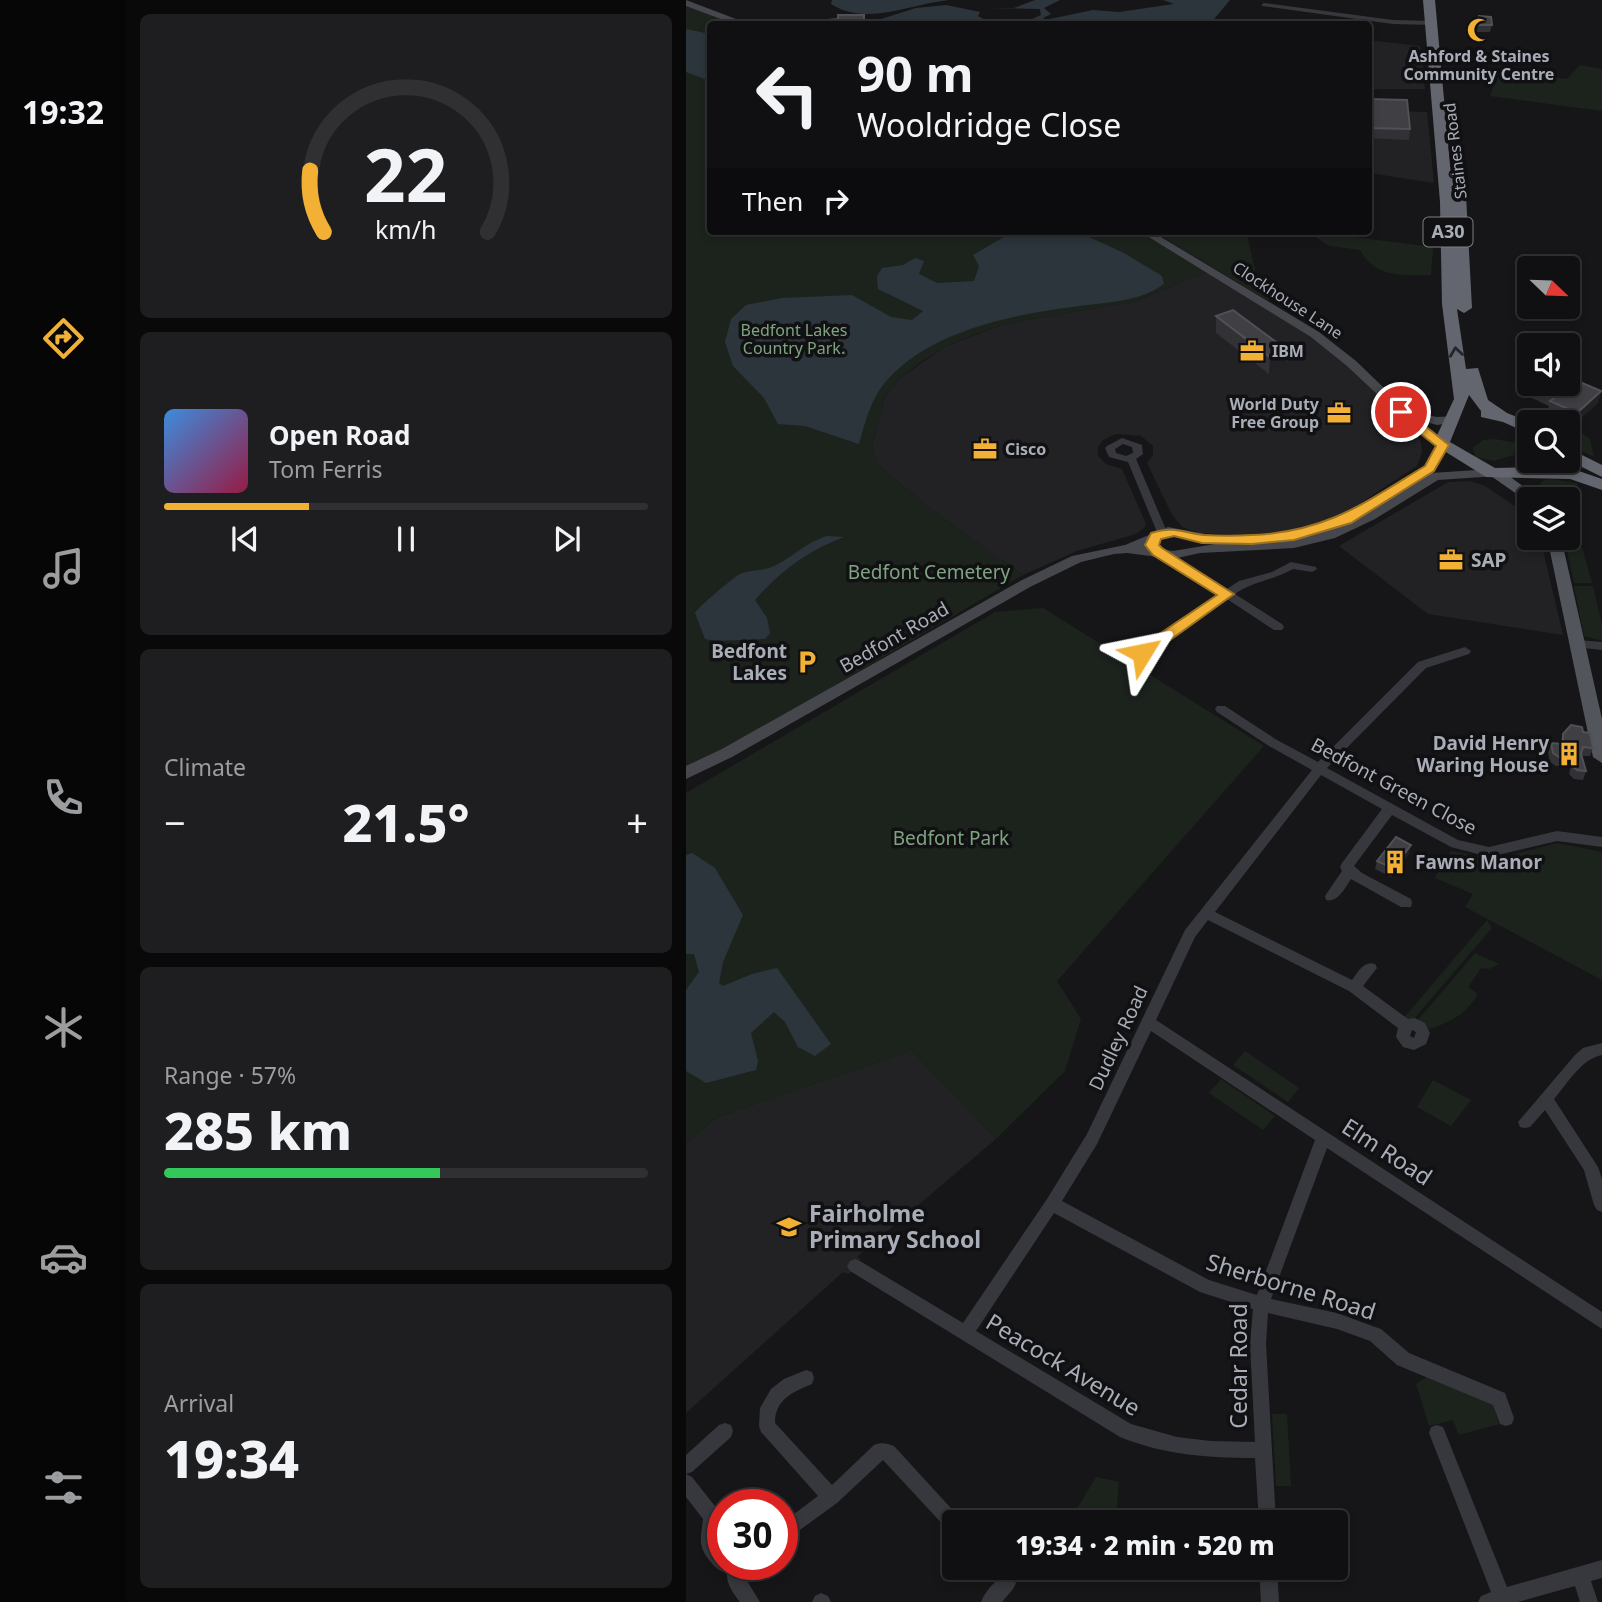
<!DOCTYPE html>
<meta charset="utf-8">
<style>
body{margin:0;font-family:"Noto Sans",sans-serif;background:#1e1e20;color:#f1f3f6;height:100vh;display:flex;flex-direction:column;font-size:26px;white-space:nowrap}
*{box-sizing:border-box;margin:0}
p{font-size:23px;color:#9c9d9f}
.icon{flex:none;width:38px;height:38px;fill:none;stroke:currentColor;stroke-width:2;stroke-linecap:round;stroke-linejoin:round}
.map{position:relative;flex:1;overflow:hidden}
.panel{display:flex;flex-direction:column;gap:14px;padding:14px;background:#09090a;width:560px}
.panel>*{flex:none}
.hud{position:absolute;left:21px;top:21px;width:665px;height:214px;border-radius:7px;box-shadow:0 4px 10px #0003,0 0 0 2px #303032;background:#101012;color:#f1f3f6;overflow:hidden}
.needle{width:46px;rotate:113deg}
.tools{position:absolute;left:831px;top:256px;display:grid;gap:14px}
.tools a{display:grid;place-items:center;width:63px;height:63px;border-radius:7px;background:#101012;box-shadow:0 4px 10px #0003,0 0 0 2px #303032;font-size:35px}
.speed{position:absolute;left:21px;top:1489px;display:flex;gap:14px;font-size:35px;font-weight:700;text-align:center}
.speed>*{display:grid;place-content:center;width:91px;height:91px;border-radius:50%;background:#101012;box-shadow:0 4px 10px #0003,0 0 0 2px #303032;line-height:1}
.speed .limit{border:10px solid #d22;background:#fff;color:#111}
.pin{position:absolute;display:grid;place-items:center;width:60px;height:60px;color:#fff;margin:-30px;border:4px solid #fff;border-radius:50%;box-shadow:0 2px 7px #0007}
.me{position:absolute;width:77px;margin:-38px;rotate:55deg;stroke-linejoin:round;filter:drop-shadow(0 0 5px #0008)}
.turn{display:flex;align-items:center;gap:24px;height:147px;padding:0 35px;font-size:32px}
.turn .icon{width:91px;height:91px;stroke-width:2.5}
.turn b{display:block;font-size:49px;line-height:60px}
.then{display:flex;align-items:center;height:66px;padding:0 35px;background:#0003;gap:14px;font-size:26px}
.big{font-size:52px;font-weight:800;line-height:1.1}
.panel .card{flex:1;display:flex;flex-direction:column;justify-content:center;gap:10px;min-width:0;padding:0 24px;border-radius:10px;background:#1e1e20}
.panel .dial{align-items:center;gap:0}
.dial svg{height:182px;overflow:visible;fill:none;stroke:#303032;stroke-width:7;stroke-linecap:round;text-anchor:middle}
.dial text{fill:#f1f3f6;stroke:none}
.song{display:flex;align-items:center;gap:21px}
.cover{width:84px;height:84px;border-radius:10px;background:linear-gradient(135deg,hsl(210 70% 55%),hsl(340 70% 35%))}
.played{height:7px;border-radius:4px;background:linear-gradient(90deg,#f2b134 30%,#303032 30%)}
.keys{display:flex;justify-content:space-around;direction:ltr}
.heat{display:flex;justify-content:space-between;align-items:center;font-size:38px;direction:ltr}
.charge{height:10px;border-radius:5px;background:linear-gradient(90deg,#34c759 57%,#303032 0)}
.trip{position:absolute;left:256px;top:1510px;width:406px;height:70px;border-radius:7px;background:#101012;box-shadow:0 4px 10px #0003,0 0 0 2px #303032;font-weight:800;line-height:70px;text-align:center}
main{display:flex;flex:1;min-height:0}
.menu{display:flex;flex-direction:column;width:126px;justify-content:space-around;align-items:center;background:#060607;color:#9c9d9f}
.menu .icon{width:49px;height:49px}
.menu .on{color:#f2b134}
.menu b{font-size:32px;color:#f1f3f6}
.map>svg:first-child{display:block}
</style>
<main>
<nav class="menu">
<b>19:32</b>
<svg class="icon on" aria-label="directions" viewBox="0 0 24 24"><path d="M12 3l9 9-9 9-9-9zM9 14v-3h6M13 9l2 2-2 2"/></svg>
<svg class="icon" aria-label="music" viewBox="0 0 24 24"><path d="M9 18V5l10-2v13"/><circle cx="6" cy="18" r="3"/><circle cx="16" cy="16" r="3"/></svg>
<svg class="icon" aria-label="phone" viewBox="0 0 24 24"><path d="M5 4h4l2 5-3 2q2 4 5 5l2-3 5 2v4C11 20 4 13 5 4z"/></svg>
<svg class="icon" aria-label="climate" viewBox="0 0 24 24"><path d="M12 3v18M4 7l16 10M4 17L20 7"/></svg>
<svg class="icon" aria-label="car" viewBox="0 0 24 24"><path d="M5 17H2v-5l4-1 3-4h7l3 4 3 1v5h-3M9 17h6M6 11h13"/><circle cx="7" cy="17" r="2"/><circle cx="17" cy="17" r="2"/></svg>
<svg class="icon" aria-label="filters" viewBox="0 0 24 24"><path d="M4 7h16M4 17h16"/><circle cx="9" cy="7" r="2"/><circle cx="15" cy="17" r="2"/></svg>
</nav>
<section class="panel">
<div class="card dial"><svg viewBox="0 0 100 80">
<path d="M14 69A42 42 0 1 1 86 69"/>
<path d="M14 69A42 42 0 0 1 8 42" stroke="#f2b134"/>
<text x="50" y="56" font-size="32" font-weight="700">22</text>
<text x="50" y="72" font-size="11">km/h</text>
</svg></div>
<div class="card">
<div class="song"><i class="cover"></i><div><b>Open Road</b><p>Tom Ferris</p></div></div>
<div class="played"></div>
<div class="keys"><svg class="icon" aria-label="previous" viewBox="0 0 24 24"><path d="M18 5L8 12l10 7zM5 5v14"/></svg><svg class="icon" aria-label="pause" viewBox="0 0 24 24"><path d="M8 5v14M16 5v14"/></svg><svg class="icon" aria-label="next" viewBox="0 0 24 24"><path d="M6 5l10 7-10 7zM19 5v14"/></svg></div>
</div>
<div class="card"><p>Climate</p>
<div class="heat"><a>−</a><b class="big">21.5°</b><a>+</a></div>
</div>
<div class="card"><p>Range · 57%</p><b class="big">285 km</b><div class="charge"></div></div>
<div class="card"><p>Arrival</p><b class="big">19:34</b></div>
</section>
<div class="map">
<svg width="916" height="1602" viewBox="0 0 916 1602">
<rect width="100%" height="100%" fill="#161618"/>
<path fill="#222225" d="M682 40 734 46 739 89H683Z
M682 110 741 112 748 183 683 173Z
M522 271 641 339 721 415 735 442 736 452 731 466 659 513 621 528 559 535 513 533 496 527 485 513 461 463 467 455V446L455 436 430 434 417 440 412 447V456L420 464 436 469 460 524 458 528 450 534 391 551 337 575 247 511 191 464 186 446 199 397 213 379 258 347 318 324 451 301Z
M784 481 799 486 843 516 844 537H854L877 635 742 614 653 546 762 482Z
M226 1050 310 1139 171 1257 175 1259 163 1274 157 1272 0 1413V1144L29 1118Z"/>
<path fill="#1c231d" d="M0 6 49 24H24V231H452L522 271 451 301 318 324 285 336 258 347 235 362 213 379 199 397 186 446 191 464 247 511 337 575 11 766 0 769Z
M894 65 916 69V111L804 96 814 69 881 79Z
M467 231H554L561 235 572 282 585 294 582 301Z
M620 231 747 247 745 275C716 275 689 278 674 250L643 246Z
M887 427 904 439 908 457 882 445V429Z
M809 439 830 443 828 455 808 461 789 457 787 448 797 440Z
M864 479 892 483 885 508H882V499H855L852 487 856 481Z
M880 547H896L906 583H888Z
M888 586H907L916 625V641L898 636Z
M357 608 578 746 371 981 395 1019 379 1071 310 1139 226 1050 29 1118 0 1144V793L309 612Z
M871 843 916 852V980L779 907 787 894 749 878 765 851 811 859Z
M801 920 806 928 727 1020 717 1019Z
M789 953 813 964 803 969 795 968 782 987 792 994C779 1015 766 1021 744 1029L731 1021Z
M559 1051 613 1088 602 1102 547 1065Z
M535 1079 589 1116 577 1130 523 1093Z
M747 1080 785 1100 765 1126 731 1107Z
M742 1376 802 1399 808 1406 813 1424 773 1435 767 1420 743 1426 730 1384Z
M586 1414H601L605 1486H590Z
M410 1477 433 1482 430 1518 386 1517Z"/>
<path fill="#2c353c" d="M146 0H263C223 4 181 27 145 4Z
M349 0H374L358 8 365 14 357 18 359 20 407 10 433 12 488 4 477 0H544L524 24H345L346 19 355 15 354 9 304 8H328Z
M260 5 294 12 292 16 307 24H198L192 20 230 8Z
M0 29 24 34V81L0 72Z
M328 231H390L438 253 476 276 478 284C452 303 418 302 386 307 324 315 239 332 197 385 184 402 179 423 173 444L119 426 92 424 78 398 47 366 39 342 45 319 60 305 96 298 166 295 205 317 226 320 237 311 192 289 191 276 196 268 217 265 229 258 238 261 233 274 251 283 288 281 293 266 287 255Z
M141 536 158 537C123 550 94 571 69 600L81 618 84 633 79 639 30 641 19 639 9 613C11 608 49 576 54 574 66 569 78 572 90 565 110 555 117 544 141 536Z
M6 853 29 868 57 915 37 962 33 983 37 986 66 974 91 968 145 1044 129 1056 112 1047 99 1022 88 1012 65 1033 72 1061 70 1070 20 1083 0 1071V990L13 972 8 954H0V855Z"/>
<g fill="none" stroke-linecap="round" stroke-linejoin="round">
<path fill="#37383d" fill-rule="evenodd" d="M578 3 707 20 746 21 749 23 746 25 707 24 576 6V4Z
M436 438 456 445 457 454 450 459 481 532 480 534 476 535 471 532 442 462 423 457 419 448 421 446ZM437 444 446 447 447 453 440 456 430 453 429 449Z
M481 552 541 589 553 581 586 572 605 562 630 567 631 569 626 572 607 569C588 580 567 581 549 594L596 624 598 627 596 630H588L541 599 456 657 450 653 452 650 534 594 477 557 476 555 477 553Z
M892 640 916 642V650L888 647 886 644 888 641Z
M779 647 785 651 783 654 740 668 641 768 772 840 803 847 871 831 916 837V847L871 841 803 857 765 847 706 815 668 866 676 873 725 899 726 903 725 907H715L665 879C659 888 652 903 640 900L639 896 656 871 654 867 656 863 696 809 635 775 529 912 666 980C672 972 678 960 689 964L691 968 677 986 722 1019 729 1018 739 1023 744 1033 740 1044 728 1050 717 1047 710 1037 712 1028 663 991 522 920 509 937 470 1020 916 1312V1329L641 1148 585 1299 651 1313 689 1327 695 1329 723 1353 819 1393 828 1418 826 1424 820 1426 814 1424 807 1405 711 1365 684 1341 651 1329 582 1313 580 1344 590 1522H573L569 1458C523 1458 478 1455 434 1437L164 1271 161 1266 164 1261 169 1259 174 1261 277 1323 361 1199 401 1134 499 930 626 770 583 746 531 712 529 709 531 706H539L591 740 632 762 732 662ZM726 1030 730 1032 728 1038 724 1036ZM465 1031 629 1140 571 1295 523 1280 376 1201 411 1144ZM368 1213 514 1292 567 1309 564 1344 569 1442 525 1441 491 1437 445 1424 290 1331Z
M916 1043V1055C895 1059 882 1083 868 1099L912 1167 916 1179V1212L911 1210 908 1205 898 1170 859 1110 844 1127 839 1128 834 1127 832 1122 889 1055 897 1048Z
M120 1370 126 1372 128 1378 126 1384C107 1392 89 1399 89 1423L146 1485 188 1445C195 1442 201 1443 208 1446L273 1517 275 1522H268V1531L261 1529 197 1460 151 1503 96 1543V1523L132 1496 75 1432 73 1426 74 1408 85 1389 98 1379Z
M39 1423 45 1425 47 1431 45 1437 6 1472 0 1474 6 1477 32 1510 35 1516 32 1543 37 1549V1564H65L58 1576 74 1602H54C47 1593 38 1581 42 1570L37 1572C31 1569 28 1566 24 1561 11 1545 15 1538 17 1519L0 1497V1455L33 1425Z
M751 1425 757 1427 821 1587 916 1560V1578L905 1581 912 1602H894L889 1586 832 1602H792L795 1596 805 1592 743 1433 745 1427Z
M573 1568H591L593 1602H575Z
M321 1574 327 1577 330 1583 327 1589 316 1602H295C299 1591 310 1579 321 1574Z
M135 1593 142 1596 145 1602H126L129 1596Z"/>
<path fill="#45474d" fill-rule="evenodd" d="M0 0 58 22 59 24H48L0 6Z
M453 231H465L633 332 670 361 722 411 751 417 771 416V422L751 425 733 420 763 445 745 473 806 469 812 473 811 476 752 480 689 519 649 538 608 548 514 553 487 559 441 553 428 554 395 562 346 586 46 757 0 779V766L36 749 336 580 386 556 439 545 482 527 536 537 538 540 533 544C558 542 585 544 610 539 655 531 693 504 732 481H723L722 478 739 466 750 446 724 425 661 366 625 337ZM483 535 529 544 487 551 458 547Z"/>
<path fill="#53555c" fill-rule="evenodd" d="M810 469 815 470 854 499H844L842 502 805 476V470Z
M861 537H875L916 719V763L907 757Z"/>
<path fill="#63666e" fill-rule="evenodd" d="M737 0H749L765 176 772 172 779 176 786 308 778 313 771 309 780 369 792 368 802 400 821 413 844 422V434L817 422 795 417V411L783 395 764 442 809 468 846 467 853 460H871L866 467 887 469 916 479V490L884 479 800 477 747 444 768 399 756 304 754 202Z
M882 448 916 465V477L882 460Z"/>
</g>
<path fill="#323236" d="M793 16 806 25 804 32H791Z
M682 99 724 129 723 140 682 138Z
M530 316 601 350 600 367 583 374 530 333Z
M831 378 915 391 912 403 888 424 861 413 863 406 829 390Z
M897 732 907 748 904 756H895L900 771 897 780 888 779 883 774 885 766H870L864 762 862 752 865 743H874L877 734Z
M723 854 705 877 689 869 691 861Z"/>
<path fill="#212124" d="M601 350 600 367 583 374 584 357Z
M915 391 912 403 888 424 891 413Z
M725 845 723 854 705 877 707 868Z"/>
<path fill="#3f3f44" stroke="#4f5156" stroke-width="2" d="M152 15H178V24H131V21L152 19Z
M793 16 805 17 806 25H792Z
M682 99 721 100 724 129 682 128Z
M547 310 601 350 584 357 530 316Z
M844 369V383H882V377L915 391 891 413 864 401 871 396 831 378Z
M885 725 896 727 897 732 904 733 907 748 897 747 895 754 900 771 891 770 886 766 888 757H873L867 753 865 743 877 744V734Z
M710 837 725 845 707 868 691 861Z"/>
<defs><path id="oneway-chevron" d="M-2-3.5L2.5 0L-2 3.5" fill="none" stroke-width="1.6" stroke-linecap="round" stroke-linejoin="round" transform="scale(1.75)"/></defs>
<use stroke="#26262a" href="#oneway-chevron" transform="translate(770 352) rotate(-98)"/>
<path fill="#f2b134" stroke="#9d7322" stroke-width="2" d="M711 410H719L763 445 748 471 665 523 608 540 566 544 516 543 488 536 475 539 473 545 476 548 548 594 462 656H451V649L531 595 467 555 459 545 465 533C489 526 495 532 517 535 533 536 551 536 566 535 641 532 678 503 739 466L750 446 711 415Z"/>
<defs>
<g id="mosque-bare" transform="scale(1.89)"><path d="M3.5-4.9A6 6 0 1 0 3.5 4.9A5 5 0 1 1 3.5-4.9Z" fill="#f2b134" stroke="#111113" stroke-width="2.5" paint-order="stroke"/></g>
<g id="office-bare" transform="scale(1.89)"><path d="M-6-3h4V-5.5h4V-3h4V5H-6ZM-1-4.5V-3h2v-1.5ZM-6 0V1H6V0Z" fill="#f2b134" stroke="#111113" stroke-width="2.5" paint-order="stroke"/></g>
<g id="parking-bare" transform="scale(1.89)"><path d="M-3.5-5.5H1a3.5 3.5 0 0 1 0 7H-1V5.5H-3.5ZM-1-3.4V-.6H.8a1.4 1.4 0 0 0 0-2.8Z" fill="#f2b134" stroke="#111113" stroke-width="2.5" paint-order="stroke"/></g>
<g id="building-bare" transform="scale(1.89)"><path d="M-4-6H4V6H1V3H-1V6H-4ZM-2.5-4.3h1.7v1.8h-1.7ZM.8-4.3h1.7v1.8H.8ZM-2.5-1h1.7V.8h-1.7ZM.8-1h1.7V.8H.8Z" fill="#f2b134" stroke="#111113" stroke-width="2.5" paint-order="stroke"/></g>
<g id="school-bare" transform="scale(1.89)"><path d="M0-5L7-2L0 1L-7-2ZM-4 1L0 2.5L4 1V4Q0 6-4 4Z" fill="#f2b134" stroke="#111113" stroke-width="2.5" paint-order="stroke"/></g>
</defs>
<g fill-rule="evenodd">
<use href="#mosque-bare" x="793" y="30"/>
<use href="#office-bare" x="566" y="351"/>
<use href="#office-bare" x="653" y="413"/>
<use href="#office-bare" x="299" y="449"/>
<use href="#office-bare" x="765" y="560"/>
<use href="#parking-bare" x="121" y="662"/>
<use href="#building-bare" x="883" y="754"/>
<use href="#building-bare" x="709" y="862"/>
<use href="#school-bare" x="103" y="1227"/>
</g>
<g text-anchor="middle" stroke-width="7" stroke-linejoin="round" paint-order="stroke">
<g font-size="16" font-weight="bold" fill="#a8adb8" stroke="#111113" text-anchor="start">
<text x="793" y="62" text-anchor="middle">Ashford &amp; Staines<tspan x="793" dy="18">Community Centre</tspan></text>
<text x="586" y="357">IBM</text>
<text x="633" y="410" text-anchor="end">World Duty<tspan x="633" dy="18">Free Group</tspan></text>
<text x="319" y="455">Cisco</text>
</g>
<g font-size="16" fill="#a8adb8" stroke="#111113">
<text transform="translate(769 151) rotate(-97)" y="6">Staines Road</text>
<text transform="translate(602 300) rotate(33)" y="6">Clockhouse Lane</text>
</g>
<g font-size="16" fill="#7fa381" stroke="#111113">
<text x="108" y="336">Bedfont Lakes<tspan x="108" dy="18">Country Park.</tspan></text>
</g>
<rect fill="#111113" stroke="#7b7e86" stroke-width="2" x="737.5" y="217.5" width="49" height="29" rx="5"/>
<g font-size="18" font-weight="bold" fill="#a8adb8">
<text x="762" y="238">A30</text>
</g>
<g font-size="19" font-weight="bold" fill="#a8adb8" stroke="#111113" text-anchor="start">
<text x="785" y="567">SAP</text>
<text x="101" y="658" text-anchor="end">Bedfont<tspan x="101" dy="22">Lakes</tspan></text>
<text x="863" y="750" text-anchor="end">David Henry<tspan x="863" dy="22">Waring House</tspan></text>
<text x="729" y="869">Fawns Manor</text>
</g>
<g font-size="19" fill="#7fa381" stroke="#111113">
<text x="243" y="579">Bedfont Cemetery</text>
<text x="265" y="845">Bedfont Park</text>
</g>
<g font-size="19" fill="#a8adb8" stroke="#111113">
<text transform="translate(208 637) rotate(-30)" y="7">Bedfont Road</text>
<text transform="translate(708 786) rotate(28)" y="7">Bedfont Green Close</text>
<text transform="translate(432 1038) rotate(-65)" y="7">Dudley Road</text>
</g>
<g font-size="23" fill="#a8adb8" stroke="#111113">
<text transform="translate(701 1152) rotate(33)" y="8">Elm Road</text>
<text transform="translate(605 1287) rotate(17)" y="8">Sherborne Road</text>
<text transform="translate(377 1365) rotate(31)" y="8">Peacock Avenue</text>
<text transform="translate(553 1366) rotate(-90)" y="8">Cedar Road</text>
</g>
<g font-size="23" font-weight="bold" fill="#a8adb8" stroke="#111113" text-anchor="start">
<text x="123" y="1222">Fairholme<tspan x="123" dy="26">Primary School</tspan></text>
</g>
</g>
</svg>
<div class="tools">
<a><svg class="needle" viewBox="-14 -14 28 28"><path d="M0-13l5 13h-10z" fill="#e53935"/><path d="M0 13l5-13h-10z" fill="#9c9d9f"/></svg></a>
<a><svg class="icon" aria-label="sound" viewBox="0 0 24 24"><path d="M4 9h4l5-4v14l-5-4H4zM17 9q2 3 0 6"/></svg></a>
<a><svg class="icon" aria-label="search" viewBox="0 0 24 24"><circle cx="10" cy="10" r="6"/><path d="M15 15l6 6"/></svg></a>
<a><svg class="icon" aria-label="layers" viewBox="0 0 24 24"><path d="M12 4l9 5-9 5-9-5zM3 14l9 5 9-5"/></svg></a>
</div>
<div class="speed"><div class="limit">30</div></div>
<div class="pin" style="left:715px;top:412px;background:#d93025"><svg class="icon" aria-label="arrive" viewBox="0 0 24 24"><path d="M6 21V4h12l-3 4 3 4H6"/></svg></div>
<svg class="me" style="left:456px;top:653px" viewBox="-20 -20 40 40"><path d="M0-17L14 15 0 8-14 15z" fill="#f2b134" stroke="#fff" stroke-width="4"/></svg>
<div class="trip">19:34 · 2 min · 520 m</div>
<div class="hud">
<div class="turn"><svg class="icon" aria-label="left" viewBox="0 0 24 24"><path d="M17 20v-9H6M10 6l-5 5 5 5"/></svg><div><b>90 m</b>Wooldridge Close</div></div>
<div class="then">Then<svg class="icon" aria-label="right" viewBox="0 0 24 24"><path d="M7 20v-9h11M14 6l5 5-5 5"/></svg></div>
</div>
</div>
</main>
